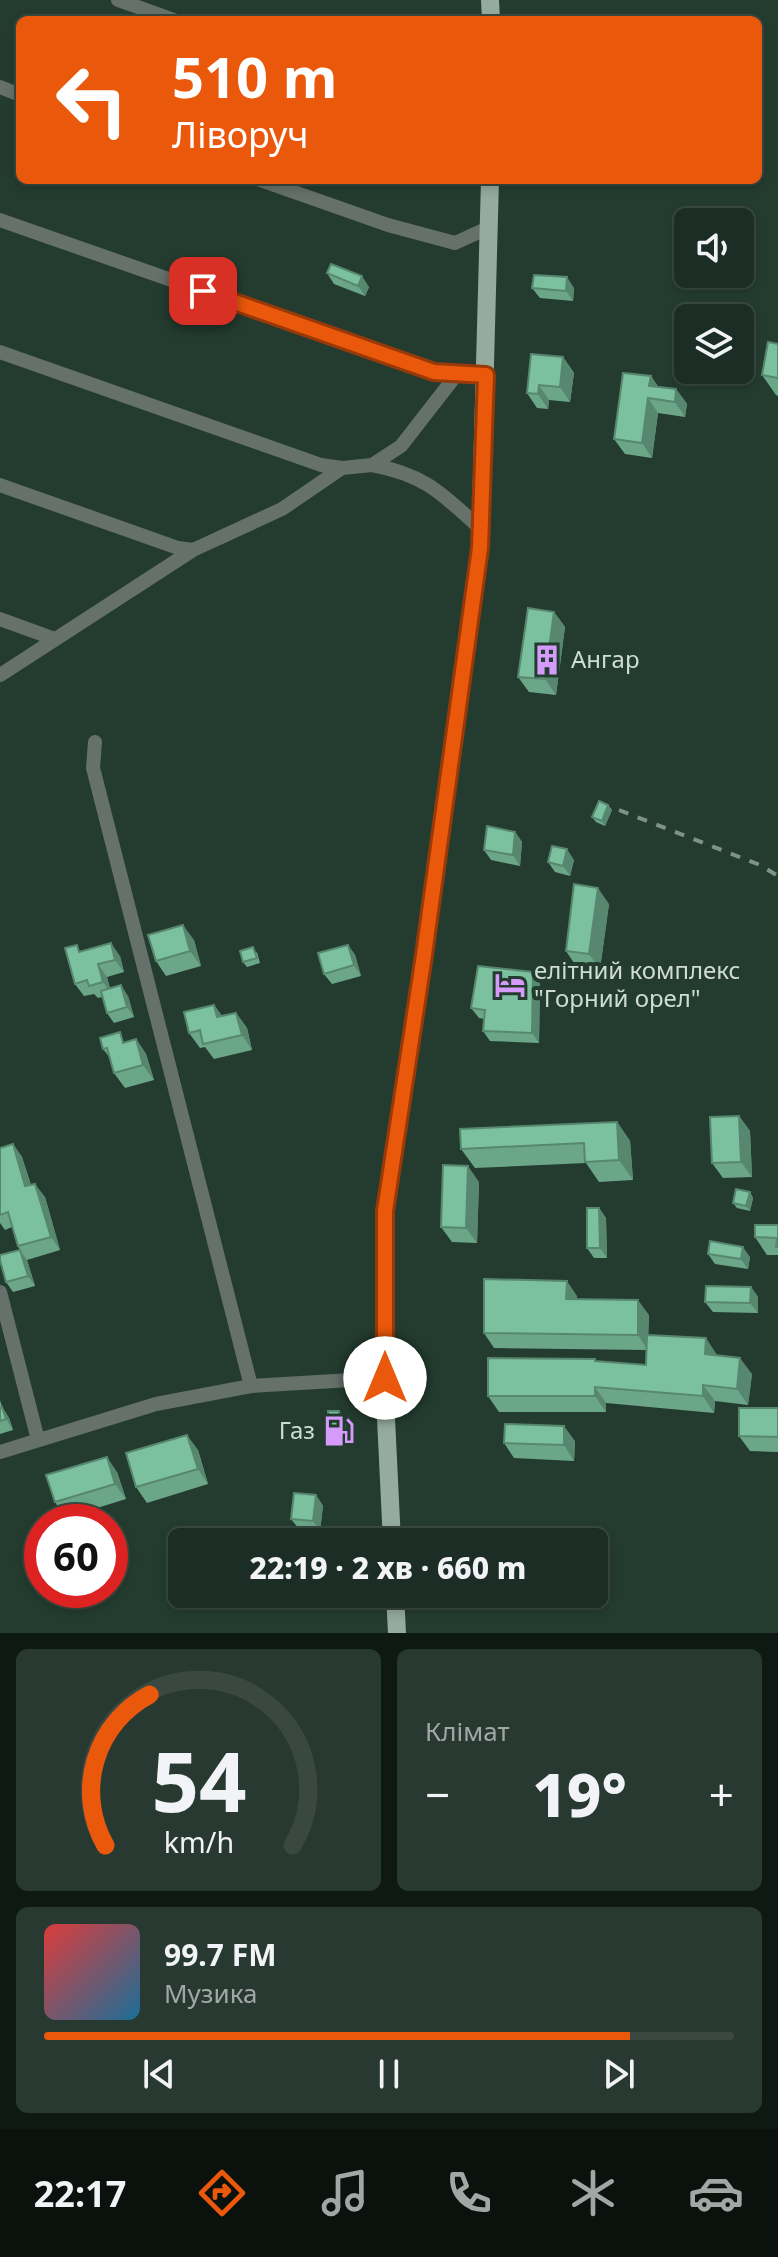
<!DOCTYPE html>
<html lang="uk">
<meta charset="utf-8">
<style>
body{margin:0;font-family:"Noto Sans",sans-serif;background:#283931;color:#f1f3f6;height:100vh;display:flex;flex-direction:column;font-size:30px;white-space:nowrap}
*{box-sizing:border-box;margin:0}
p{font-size:26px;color:#a0a8a6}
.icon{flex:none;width:44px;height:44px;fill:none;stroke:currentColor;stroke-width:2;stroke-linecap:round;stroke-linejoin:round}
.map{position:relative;height:1633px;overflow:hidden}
.sheet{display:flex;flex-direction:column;gap:16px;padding:16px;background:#0f1914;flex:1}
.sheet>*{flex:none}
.top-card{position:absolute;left:16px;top:16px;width:746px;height:168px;border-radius:12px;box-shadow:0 4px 12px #0003,0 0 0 2px #394941;background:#ea580c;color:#fff;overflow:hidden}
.tools{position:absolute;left:674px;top:208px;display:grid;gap:16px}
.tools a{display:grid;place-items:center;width:80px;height:80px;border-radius:12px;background:#1b2d24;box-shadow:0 4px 12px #0003,0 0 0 2px #394941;font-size:40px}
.speed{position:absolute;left:24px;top:1504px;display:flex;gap:16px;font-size:40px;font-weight:700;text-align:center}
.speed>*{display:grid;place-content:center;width:104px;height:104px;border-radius:50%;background:#1b2d24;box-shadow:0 4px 12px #0003,0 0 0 2px #394941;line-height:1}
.speed .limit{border:12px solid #d22;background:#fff;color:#111}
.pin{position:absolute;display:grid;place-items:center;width:68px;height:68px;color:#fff;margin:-34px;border-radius:16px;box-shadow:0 4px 12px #0006}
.me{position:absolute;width:88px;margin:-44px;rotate:0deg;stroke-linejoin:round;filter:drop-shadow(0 0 6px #0008)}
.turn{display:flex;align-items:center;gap:28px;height:168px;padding:0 24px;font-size:36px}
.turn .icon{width:104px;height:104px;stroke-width:2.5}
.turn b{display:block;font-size:56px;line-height:68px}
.big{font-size:60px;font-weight:800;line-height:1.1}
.sheet .widget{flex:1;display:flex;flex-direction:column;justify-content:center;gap:12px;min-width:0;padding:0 28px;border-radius:12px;background:#283931}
.sheet .dial{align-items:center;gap:0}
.dial svg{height:208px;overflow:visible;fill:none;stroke:#394941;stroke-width:7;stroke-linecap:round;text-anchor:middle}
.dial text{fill:#f1f3f6;stroke:none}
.song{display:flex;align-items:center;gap:24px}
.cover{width:96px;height:96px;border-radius:12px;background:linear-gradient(135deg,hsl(0 70% 55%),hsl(200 70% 35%))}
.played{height:8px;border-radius:4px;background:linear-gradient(90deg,#ea580c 85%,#394941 85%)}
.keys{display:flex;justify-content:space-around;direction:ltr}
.heat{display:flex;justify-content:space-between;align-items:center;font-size:44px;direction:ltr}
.sheet .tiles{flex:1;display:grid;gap:16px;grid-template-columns:1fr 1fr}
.widget:last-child{grid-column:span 2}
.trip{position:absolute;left:168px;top:1528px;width:440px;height:80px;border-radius:12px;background:#1b2d24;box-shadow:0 4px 12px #0003,0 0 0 2px #394941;font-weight:800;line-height:80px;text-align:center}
.tab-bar{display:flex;height:128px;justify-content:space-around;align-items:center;background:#0b120e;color:#a0a8a6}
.tab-bar .icon{width:56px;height:56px}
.tab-bar .selected{color:#ea580c}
.tab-bar b{font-size:36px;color:#f1f3f6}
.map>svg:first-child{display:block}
</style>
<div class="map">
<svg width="778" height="1633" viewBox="0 0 778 1633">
<rect width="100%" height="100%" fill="#243c30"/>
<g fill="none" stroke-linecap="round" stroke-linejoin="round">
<path stroke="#66716b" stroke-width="14" d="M118 0 174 20
M0 87 20 95
M260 180 388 225 455 243 490 227
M0 220 434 372 486 375
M0 352 321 465 342 468
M372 465C426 475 442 494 481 529
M0 485 178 548 193 550
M0 619 55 639
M0 675 193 550 282 509 342 468 372 465 401 446 457 374
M95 742 93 768 251 1386
M0 1292 38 1440
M0 1452 156 1404 251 1386 385 1378"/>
<path stroke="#95ab9f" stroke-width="18" d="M490 0 491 20
M392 1542 385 1398V1211L424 955 480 548 490 180
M395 1594 397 1633"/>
<path stroke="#7f9188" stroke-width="4" stroke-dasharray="10 10" stroke-linecap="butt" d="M619 810 760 865 778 876"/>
</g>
<path fill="#6ba689" d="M327 273 369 287 365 296 334 284Z
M532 288H574L573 301 540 298Z
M778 344V396L776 395 762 375Z
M563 357 574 373 570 402 549 400 548 409 537 408 527 393Z
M651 376 658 387 676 389 687 404 685 417 658 413 652 458 625 454 614 439Z
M554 612 565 627 556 695 529 692 518 677Z
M608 805 612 810 605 826 596 822 592 817Z
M515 832 522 842 520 866 491 860 484 850Z
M574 860 570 876 555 872 548 862Z
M609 904 600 969 576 966 566 951Z
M194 940 201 966 166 976 156 961Z
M348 945 355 955 361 976 332 984 324 974Z
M82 951 120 956 124 972 107 977 110 989 128 996 134 1017 114 1023 107 1013 102 997 98 998 94 994 84 996 75 984Z
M257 952 260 963 247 967 243 962Z
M533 972 540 982 539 1043 490 1041 483 1031 484 1019 479 1018 471 1008Z
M214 1005 222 1016 236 1013 247 1028 252 1050 214 1059 205 1047 200 1048 189 1033Z
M136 1039 146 1054 154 1080 125 1088 114 1073 110 1058 103 1049Z
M739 1116 750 1131 752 1177 723 1178 712 1163Z
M617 1122 630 1141 633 1180 599 1182 586 1163 475 1168 461 1149Z
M13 1144 22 1157 31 1185 45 1197 60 1250 27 1260 35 1286 13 1292 6 1282 20 1250 18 1246 12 1227 5 1230 0 1223V1148Z
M479 1182 477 1243 452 1242 441 1227Z
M750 1192 753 1198 750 1211 737 1208 733 1203Z
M599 1208 606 1218 607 1258H594L587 1248Z
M778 1225V1255H767L755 1237Z
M708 1254 750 1257 748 1269 715 1264Z
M751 1287 758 1297V1313L713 1312 705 1302Z
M577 1296V1299L649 1315 648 1335 717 1355 752 1374 748 1405 715 1401 714 1413 606 1403V1412H499L488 1396 597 1361 646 1365V1350L494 1348 484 1333Z
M0 1400 2 1407 9 1418 13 1430 0 1434Z
M778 1408V1452L750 1451 739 1436Z
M346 1421V1439H335L328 1428Z
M575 1441 574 1461 514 1458 504 1443Z
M198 1450 208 1484 147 1503 136 1487Z
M117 1472 126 1499 65 1518 55 1502Z
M316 1495 323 1506 320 1531 299 1529 291 1519Z"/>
<path fill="#57876f" d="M362 276 369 287 365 296 358 286Z
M567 277 574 288 573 301 566 291Z
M563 357 574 373 570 402 560 387Z
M651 376 661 391 660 401 649 386Z
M539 385 549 400 548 409 538 394Z
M676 389 687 404 685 417 675 402Z
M648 398 658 413 652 458 642 443Z
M554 612 565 627 556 695 545 679Z
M608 805 612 810 605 826 602 821Z
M515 832 522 842 520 866 513 855Z
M567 849 574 860 570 876 563 866Z
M598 888 609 904 600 969 589 954Z
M183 925 194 940 201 966 190 951Z
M111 943 120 956 124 972 115 960Z
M348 945 355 955 361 976 354 965Z
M98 964 107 977 112 995 103 982Z
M533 972 540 982 539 1043 532 1033Z
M121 985 128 996 134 1017 127 1007Z
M214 1005 225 1020 217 1017Z
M236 1013 247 1028 252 1050 242 1035Z
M136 1039 146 1054 154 1080 143 1065Z
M739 1116 750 1131 752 1177 741 1162Z
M617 1122 630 1141 633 1180 619 1160Z
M13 1144 22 1157 35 1200 25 1186Z
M468 1166 479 1182 477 1243 466 1228Z
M35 1184 45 1197 60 1250 51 1237Z
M750 1192 753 1198 750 1211 746 1206Z
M599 1208 606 1218 607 1258 600 1248Z
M743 1247 750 1257 748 1269 741 1259Z
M20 1250 27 1260 35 1286 28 1276Z
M567 1281 577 1296V1314L566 1299Z
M751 1287 758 1297V1313L750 1303Z
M638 1300 649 1315 648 1350 638 1335Z
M706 1338 717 1355 716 1371 705 1354Z
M740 1358 752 1374 748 1405 737 1389Z
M703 1385 715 1401 714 1413 703 1396Z
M595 1387 606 1403V1412L595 1396Z
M2 1407 9 1418 13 1430 6 1419Z
M339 1411 346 1421V1439L339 1429Z
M564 1426 575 1441 574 1461 564 1445Z
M187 1435 198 1450 208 1484 198 1469Z
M107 1457 117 1472 126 1499 115 1484Z
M316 1495 323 1506 320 1531 313 1521Z"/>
<path fill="#7cc19f" stroke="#57876f" stroke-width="2" d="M331 264 362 276 358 286 327 273Z
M534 275 567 277 566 291 532 288Z
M768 342 778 344V378L762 375Z
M531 354 563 357 560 387 539 385 538 394 527 393Z
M623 373 651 376 649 386 676 389 675 402 648 398 642 443 614 439Z
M528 608 554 612 545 679 518 677Z
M599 801 608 805 602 821 592 817Z
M487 826 515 832 513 855 484 850Z
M552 846 567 849 563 866 548 862Z
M574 884 598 888 589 954 566 951Z
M183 925 190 951 156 961 148 935Z
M111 943 115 960 98 964 103 982 89 986 87 980 75 984 65 948 77 945 79 952Z
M348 945 354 965 324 974 318 953Z
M253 947 257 958 243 962 240 951Z
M478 966 533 972 532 1033 483 1031 485 1010 471 1008Z
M121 985 127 1007 107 1013 101 991Z
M214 1005 217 1017 236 1013 242 1035 203 1044 200 1030 189 1033 184 1012Z
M120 1032 123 1043 136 1039 143 1065 114 1073 107 1048 103 1049 100 1038Z
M739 1116 741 1162 712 1163 710 1117Z
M617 1122 619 1160 585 1162 584 1143 461 1149 460 1129Z
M13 1144 25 1186 35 1184 51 1237 18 1246 8 1212 0 1215V1148Z
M443 1165 468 1166 466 1228 441 1227Z
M736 1189 750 1192 746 1206 733 1203Z
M587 1208H599L600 1248H587Z
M755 1225H778V1247H776L777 1238 755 1237Z
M710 1241 743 1247 741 1259 708 1254Z
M20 1250 28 1276 6 1282 0 1260V1255Z
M484 1279 567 1281 566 1299 638 1300V1335L484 1333Z
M706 1286 751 1287 750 1303 705 1302Z
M647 1335 706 1338 705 1354 740 1358 737 1389 703 1385V1396L595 1387V1396H488V1358L595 1359V1361L646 1365Z
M2 1407 6 1419 0 1421V1408Z
M739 1408H778V1437L739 1436Z
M328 1411H339V1429L328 1428Z
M505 1424 564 1426V1445L504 1443Z
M187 1435 198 1469 136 1487 126 1453Z
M107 1457 115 1484 55 1502 46 1475Z
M294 1493 316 1495 313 1521 291 1519Z"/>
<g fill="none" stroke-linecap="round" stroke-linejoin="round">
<g stroke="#983908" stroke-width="20">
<path id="route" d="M203 291 434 372 486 375 480 548 424 955 385 1211V1378"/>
</g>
<use href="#route" stroke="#ea580c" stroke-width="14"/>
</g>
<defs>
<g id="building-bare" transform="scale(2.4)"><path d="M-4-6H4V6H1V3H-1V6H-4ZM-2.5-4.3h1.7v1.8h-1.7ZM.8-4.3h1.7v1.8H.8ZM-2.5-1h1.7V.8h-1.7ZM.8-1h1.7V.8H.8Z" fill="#d69bfa" stroke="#243c30" stroke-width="2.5" paint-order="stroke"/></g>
<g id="hotel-bare" transform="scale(2.4)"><path d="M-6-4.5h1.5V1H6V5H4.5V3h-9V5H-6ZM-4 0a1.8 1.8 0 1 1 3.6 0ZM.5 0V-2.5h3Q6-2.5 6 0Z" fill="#d69bfa" stroke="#243c30" stroke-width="2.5" paint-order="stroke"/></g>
<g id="fuel-bare" transform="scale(2.4)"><path d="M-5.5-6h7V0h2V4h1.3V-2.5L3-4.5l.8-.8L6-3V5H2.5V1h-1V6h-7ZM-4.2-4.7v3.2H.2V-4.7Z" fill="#d69bfa" stroke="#243c30" stroke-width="2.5" paint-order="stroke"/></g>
</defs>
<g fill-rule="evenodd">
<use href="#building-bare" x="547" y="660"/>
<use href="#hotel-bare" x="510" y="985"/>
<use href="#fuel-bare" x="339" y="1431"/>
</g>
<g text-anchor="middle" stroke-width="8" stroke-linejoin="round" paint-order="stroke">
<g font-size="24" fill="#cedcd4" stroke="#243c30" text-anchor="start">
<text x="571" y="668">Ангар</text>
<text x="534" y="979">елітний комплекс<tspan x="534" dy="28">"Горний орел"</tspan></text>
<text x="315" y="1439" text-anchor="end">Газ</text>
</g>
</g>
</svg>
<div class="tools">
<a><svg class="icon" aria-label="sound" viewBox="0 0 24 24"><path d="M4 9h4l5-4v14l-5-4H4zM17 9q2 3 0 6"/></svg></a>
<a><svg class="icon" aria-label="layers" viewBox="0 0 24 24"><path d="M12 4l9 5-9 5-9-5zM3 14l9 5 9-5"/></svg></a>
</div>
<div class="speed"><div class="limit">60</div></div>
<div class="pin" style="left:203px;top:291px;background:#d93025"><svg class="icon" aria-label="arrive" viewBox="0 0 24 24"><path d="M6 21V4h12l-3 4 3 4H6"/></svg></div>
<svg class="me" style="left:385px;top:1378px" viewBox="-20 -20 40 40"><circle r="19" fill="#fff"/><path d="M0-13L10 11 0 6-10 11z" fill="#ea580c"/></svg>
<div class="trip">22:19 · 2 хв · 660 m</div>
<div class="top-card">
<div class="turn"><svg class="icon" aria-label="left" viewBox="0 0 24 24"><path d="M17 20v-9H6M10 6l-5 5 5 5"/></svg><div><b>510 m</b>Ліворуч</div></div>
</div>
</div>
<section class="sheet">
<div class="tiles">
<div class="widget dial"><svg viewBox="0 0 100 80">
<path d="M14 69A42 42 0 1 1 86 69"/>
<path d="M14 69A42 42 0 0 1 31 11" stroke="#ea580c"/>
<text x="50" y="56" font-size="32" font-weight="700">54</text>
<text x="50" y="72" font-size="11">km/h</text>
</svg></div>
<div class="widget"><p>Клімат</p>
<div class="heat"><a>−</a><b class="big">19°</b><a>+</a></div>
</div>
<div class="widget">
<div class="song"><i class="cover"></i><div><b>99.7 FM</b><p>Музика</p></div></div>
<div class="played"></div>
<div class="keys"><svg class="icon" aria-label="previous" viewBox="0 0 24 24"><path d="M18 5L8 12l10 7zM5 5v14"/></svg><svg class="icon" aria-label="pause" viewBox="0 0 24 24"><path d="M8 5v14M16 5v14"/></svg><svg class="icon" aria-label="next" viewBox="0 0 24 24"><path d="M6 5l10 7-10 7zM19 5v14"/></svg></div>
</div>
</div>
</section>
<nav class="tab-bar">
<b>22:17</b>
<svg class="icon selected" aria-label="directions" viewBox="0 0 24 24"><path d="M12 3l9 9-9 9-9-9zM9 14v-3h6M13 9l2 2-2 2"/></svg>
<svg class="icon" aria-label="music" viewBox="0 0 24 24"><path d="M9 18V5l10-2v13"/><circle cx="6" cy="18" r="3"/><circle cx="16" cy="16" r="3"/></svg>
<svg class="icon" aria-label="phone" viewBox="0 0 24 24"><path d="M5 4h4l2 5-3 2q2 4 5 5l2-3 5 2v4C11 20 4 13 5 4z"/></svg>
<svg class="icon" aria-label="climate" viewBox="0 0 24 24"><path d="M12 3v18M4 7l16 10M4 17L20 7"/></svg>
<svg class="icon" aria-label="car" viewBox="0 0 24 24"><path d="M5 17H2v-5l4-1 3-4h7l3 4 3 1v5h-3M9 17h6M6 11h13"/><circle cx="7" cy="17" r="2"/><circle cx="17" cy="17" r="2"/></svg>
</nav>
